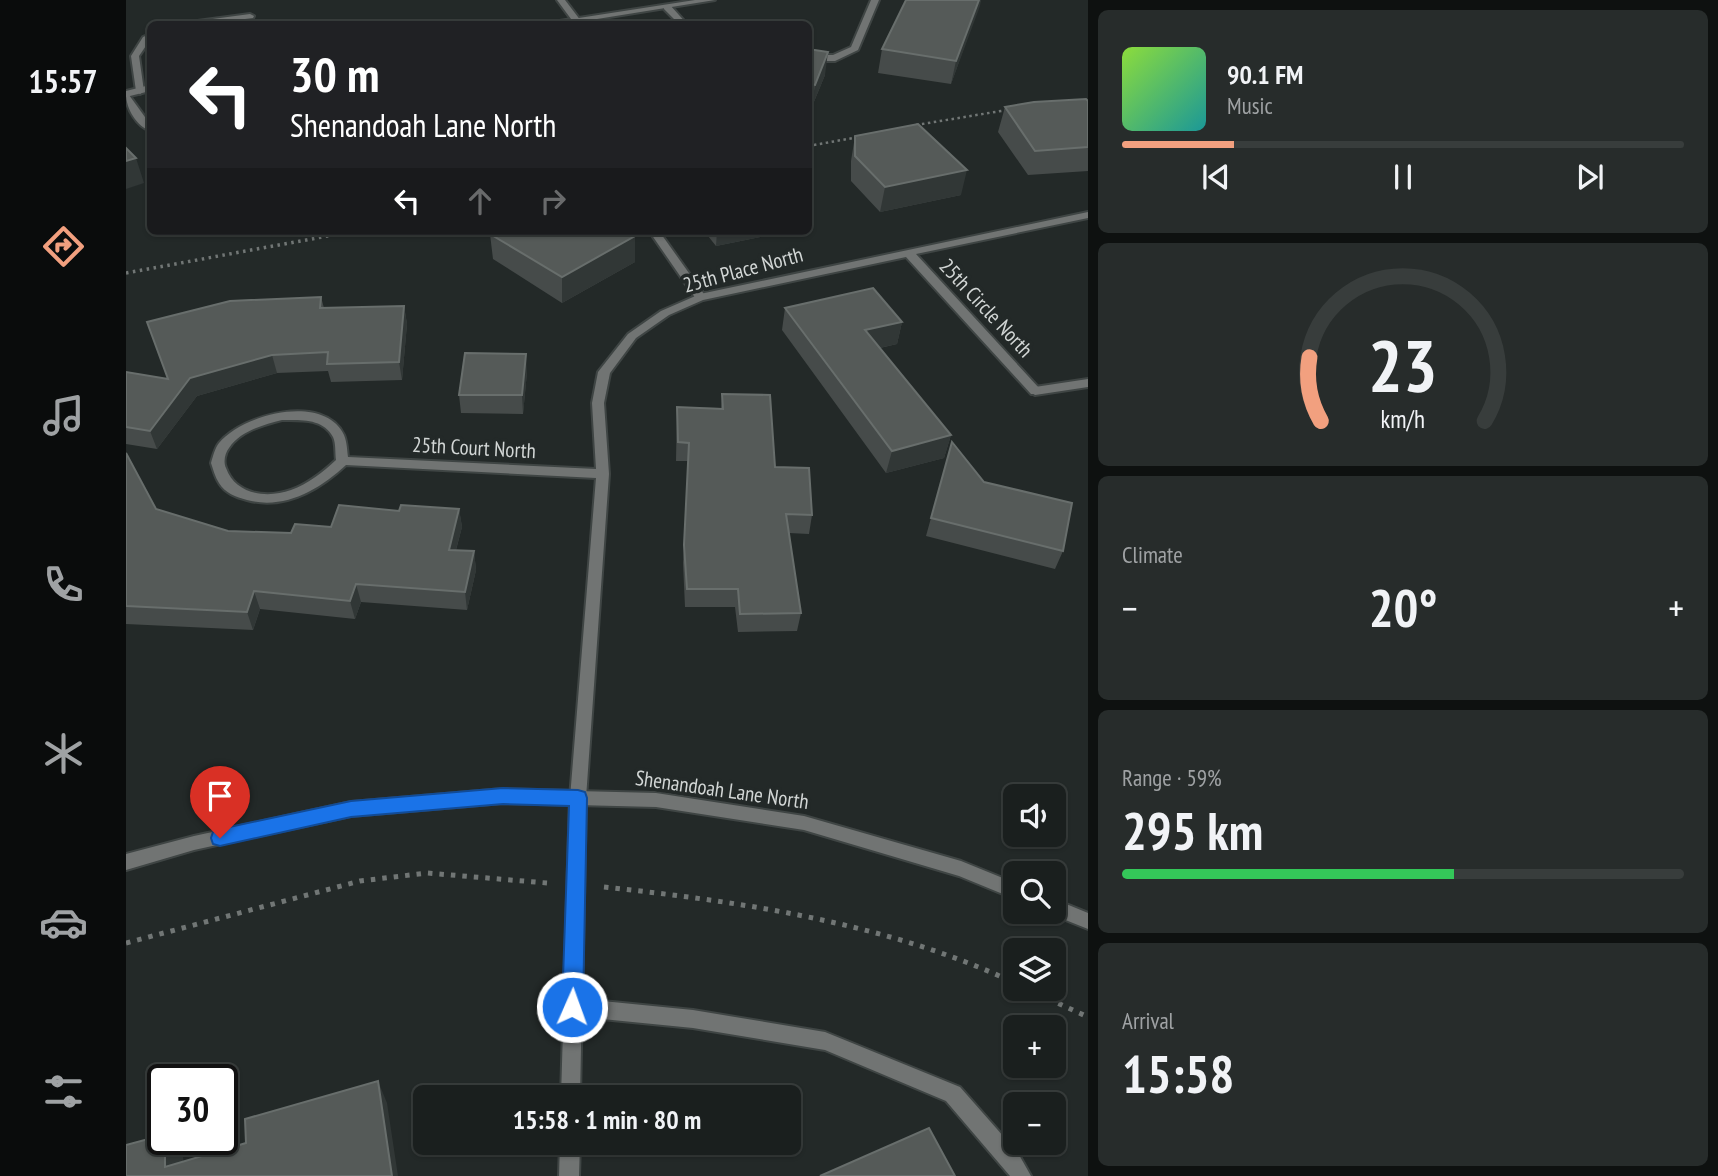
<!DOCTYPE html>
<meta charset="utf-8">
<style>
body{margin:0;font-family:"PT Sans Narrow",sans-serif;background:#272c2b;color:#f1f3f6;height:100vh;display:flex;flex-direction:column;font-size:26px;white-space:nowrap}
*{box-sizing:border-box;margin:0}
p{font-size:23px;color:#9fa2a4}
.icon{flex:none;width:38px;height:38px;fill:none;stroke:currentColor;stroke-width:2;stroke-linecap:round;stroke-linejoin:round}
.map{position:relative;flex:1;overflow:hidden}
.details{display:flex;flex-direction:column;gap:10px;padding:10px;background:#0e1110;width:630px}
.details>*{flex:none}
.guide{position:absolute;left:21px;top:21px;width:665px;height:214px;border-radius:10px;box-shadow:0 2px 5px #0004,0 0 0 2px #383d3c;background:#202124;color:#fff;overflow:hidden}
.controls{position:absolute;left:877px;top:784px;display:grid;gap:14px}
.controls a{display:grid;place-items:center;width:63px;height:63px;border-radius:10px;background:#1a1f1e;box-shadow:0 2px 5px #0004,0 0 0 2px #383d3c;font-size:35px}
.speed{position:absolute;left:21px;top:1064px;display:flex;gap:14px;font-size:35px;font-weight:700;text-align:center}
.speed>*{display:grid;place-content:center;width:91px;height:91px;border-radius:50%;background:#1a1f1e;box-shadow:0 2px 5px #0004,0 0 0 2px #383d3c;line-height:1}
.speed .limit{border:4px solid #111;border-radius:10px;background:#fff;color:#111}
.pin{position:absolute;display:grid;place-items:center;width:60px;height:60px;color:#fff;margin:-72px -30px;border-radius:50% 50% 50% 0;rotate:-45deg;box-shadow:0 0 7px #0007}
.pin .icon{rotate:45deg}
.me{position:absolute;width:77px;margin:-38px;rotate:2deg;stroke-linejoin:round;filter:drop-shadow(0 0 5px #0008)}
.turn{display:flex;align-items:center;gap:24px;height:147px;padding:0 28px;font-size:32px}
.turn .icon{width:91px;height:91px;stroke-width:2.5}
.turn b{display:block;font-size:49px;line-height:60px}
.lanes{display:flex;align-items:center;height:66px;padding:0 28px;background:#0003;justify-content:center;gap:35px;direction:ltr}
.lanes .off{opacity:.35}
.big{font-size:52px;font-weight:700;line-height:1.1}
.details .widget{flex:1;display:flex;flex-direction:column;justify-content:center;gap:10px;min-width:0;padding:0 24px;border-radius:10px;background:#272c2b}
.details .dial{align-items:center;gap:0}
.dial svg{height:182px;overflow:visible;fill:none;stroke:#383d3c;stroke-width:7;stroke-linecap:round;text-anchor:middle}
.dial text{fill:#f1f3f6;stroke:none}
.song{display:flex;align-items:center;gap:21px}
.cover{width:84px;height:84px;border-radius:10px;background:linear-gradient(135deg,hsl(90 70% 55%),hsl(180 70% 35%))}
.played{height:7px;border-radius:4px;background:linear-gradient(90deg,#f2a07f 20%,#383d3c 20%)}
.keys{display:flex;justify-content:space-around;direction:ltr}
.heat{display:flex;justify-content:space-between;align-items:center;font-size:38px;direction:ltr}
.charge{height:10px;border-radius:5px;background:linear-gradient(90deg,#34c759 59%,#383d3c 0)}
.trip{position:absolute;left:287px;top:1085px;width:388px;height:70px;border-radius:10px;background:#1a1f1e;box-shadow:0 2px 5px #0004,0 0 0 2px #383d3c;font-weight:700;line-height:70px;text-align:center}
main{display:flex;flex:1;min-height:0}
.menu{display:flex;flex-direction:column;width:126px;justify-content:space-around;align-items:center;background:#0a0c0c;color:#9fa2a4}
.menu .icon{width:49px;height:49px}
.menu .active{color:#f2a07f}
.menu b{font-size:32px;color:#f1f3f6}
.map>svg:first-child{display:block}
</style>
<main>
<nav class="menu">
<b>15:57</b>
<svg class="icon active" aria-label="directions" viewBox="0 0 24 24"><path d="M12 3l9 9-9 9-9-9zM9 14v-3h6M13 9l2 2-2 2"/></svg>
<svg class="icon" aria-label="music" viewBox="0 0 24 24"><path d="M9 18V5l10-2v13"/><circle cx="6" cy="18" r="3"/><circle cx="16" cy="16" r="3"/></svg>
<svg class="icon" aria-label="phone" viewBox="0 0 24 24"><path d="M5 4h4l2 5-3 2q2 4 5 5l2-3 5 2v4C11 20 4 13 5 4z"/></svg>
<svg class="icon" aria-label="climate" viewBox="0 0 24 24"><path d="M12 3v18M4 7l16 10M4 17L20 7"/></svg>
<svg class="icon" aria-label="car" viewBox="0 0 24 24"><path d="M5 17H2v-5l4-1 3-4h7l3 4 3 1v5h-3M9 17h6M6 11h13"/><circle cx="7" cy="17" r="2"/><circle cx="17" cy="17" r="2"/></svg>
<svg class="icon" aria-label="filters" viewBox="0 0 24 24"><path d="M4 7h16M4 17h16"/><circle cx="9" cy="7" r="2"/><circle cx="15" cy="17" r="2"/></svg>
</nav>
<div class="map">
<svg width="962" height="1176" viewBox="0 0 962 1176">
<rect width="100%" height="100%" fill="#232928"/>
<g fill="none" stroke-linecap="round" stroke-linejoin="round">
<g stroke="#3f4544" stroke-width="4">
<path id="service" d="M431 0H439L455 21 454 23H448Z
M745 0H753L732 50 709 61H682V55H707L725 47Z
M538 5H544L561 24H553L538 9Z
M124 14 128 16 127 18 79 24H60L64 22Z
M24 34V40L13 56 18 91 14 94 10 91 5 56 17 37Z
M0 94 3 95 24 124V131C11 126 0 109 0 94Z
M523 231H533L580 297 578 299H570Z
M962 379V387L909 395 903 391 909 387Z
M446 998 567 1010 699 1032 834 1087 892 1153 905 1176H884L820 1101 699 1050 567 1028 446 1016 440 1013 437 1007 440 1001Z"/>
</g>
<g stroke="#3f4544" stroke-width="4">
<path id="minor" d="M569 0H589L440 24H423L427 22Z
M24 85V91L0 97V91Z
M962 212V218L790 254 913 388 915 391 913 394H905L780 257 577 300 543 315 510 338 484 373 478 403 483 474 460 798 454 1097H435L444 798 470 478 220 465C193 490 158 510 121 500 110 497 99 493 93 483 89 477 87 469 85 463 87 456 89 448 93 443 117 414 198 393 218 435 221 442 221 450 222 457L470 469 466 403 472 372 502 334 535 311 574 294ZM156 420C174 420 197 418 207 437 210 443 209 453 210 460 197 472 182 484 165 490 140 499 109 494 100 468 97 462 99 453 103 448 114 431 137 425 156 420Z
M434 1143H454L453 1176H433Z"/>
</g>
<g stroke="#3f4544" stroke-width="4">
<path id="tertiary" d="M377 789 530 793 678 816 835 861 889 883V899L833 876 678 830 530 807 377 803 225 816 68 850 0 870V854L68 836 225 802Z
M928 899 962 913V929L922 913 928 912Z"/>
</g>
<path stroke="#717675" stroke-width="2.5" stroke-dasharray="2.5 3.5" stroke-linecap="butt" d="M790 125 881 110
M682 146 733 137"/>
<path stroke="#717675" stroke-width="3.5" stroke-dasharray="2.5 4.5" stroke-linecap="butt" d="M0 273 229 231"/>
<path stroke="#717675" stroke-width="5" stroke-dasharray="4.5 7" stroke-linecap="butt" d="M478 887C617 902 761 923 889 983
M0 943 234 881 301 873 421 883
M901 989 962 1017"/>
<use href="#service" fill="#717473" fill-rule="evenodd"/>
<use href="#minor" fill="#717473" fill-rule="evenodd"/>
<use href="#tertiary" fill="#717473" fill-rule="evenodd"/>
</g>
<path fill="#464b4a" d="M780 0H855L825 84 752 73 756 49Z
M682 49 699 75 685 109 682 108Z
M962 101V171L902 175 872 132 879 107Z
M729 136 835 195 754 212 725 181V161Z
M578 231H663L590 246Z
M364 234 509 236V262L436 303 367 259Z
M195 297 198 308 278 306 281 324 276 380 205 382 202 371 151 373 71 396 31 449 0 444V372L41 379Z
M659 308 776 322 771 344 754 348 825 435 818 458 760 473 656 330Z
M401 372 397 414 335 413 333 395Z
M596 394 649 467 686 515 683 534 663 533 675 613 671 631 612 632 609 607H559L557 563 562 461H550L551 407 595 408Z
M826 442 858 482 937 551 929 569 800 536Z
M0 453 30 509 102 531 165 533 205 527 273 511 333 509 336 527 330 550 348 551 350 570 341 610 235 602 229 619 134 609 127 630 0 624Z"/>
<path fill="#313736" d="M853 0H855L854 6 825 84 830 61Z
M702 52 699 75 685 109 689 85Z
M10 158 18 183 0 189V161Z
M841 170 835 195 754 212 759 187Z
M591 231H663L590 246Z
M509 236V262L436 303V277Z
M278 306 281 324 276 380 273 362Z
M776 322 771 344 735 352 739 330Z
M400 354 401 372 397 414 396 395Z
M146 355 151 373 71 396 31 449 24 431 64 378Z
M825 435 818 458 760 473 766 451Z
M333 509 336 527 325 568 323 550Z
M348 551 350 570 341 610 339 592Z
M230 584 235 602 229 619 224 601Z
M128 591 134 609 127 630 121 612Z
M252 1081 261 1103 272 1176H266Z
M39 1139H43L57 1155 58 1176 39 1167Z"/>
<path fill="#555a58" stroke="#686e6c" stroke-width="2" d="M780 0H853L830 61 756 49Z
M682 49 702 52 689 85 682 84Z
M960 99 962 101V147L909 151 879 107 908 102Z
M792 124 841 170 759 187 729 156V136Z
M0 148 10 158 0 161Z
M369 231H500L509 236 436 277 364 234Z
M747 288 776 322 739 330 825 435 766 451 659 308Z
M195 297 194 308 278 306 273 362 201 364 202 352 146 355 64 378 24 431 0 427V372L42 379 21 322 104 301Z
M339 353 400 354 396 395H333Z
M596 394 644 395 649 467 683 468 686 515 660 514 675 613 614 614 612 589H561L558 545 563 443 552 442 551 407 597 409Z
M826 442 858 482 946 503 937 551 805 518Z
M0 453 30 509 102 531 165 533 169 524 205 527 213 505 273 511 275 505 333 509 323 550 348 551 339 592 230 584 224 601 128 591 121 612 0 606Z
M252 1081 266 1176H0V1145L37 1135V1139H39V1167L120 1143 119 1119Z
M803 1128 829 1176H694Z"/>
<path fill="#1a73e8" stroke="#114b97" stroke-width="2" d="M377 788 452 790 459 792 461 798 457 1007 454 1015 446 1018 439 1015 436 1007 443 806 377 804 225 817 94 846 87 844 85 838 87 832 94 829 225 801Z"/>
<g text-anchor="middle" stroke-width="7" stroke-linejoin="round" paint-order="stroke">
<g font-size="21" fill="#d2d6d5" stroke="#232928">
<text transform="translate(617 270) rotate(-15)" y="7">25th Place North</text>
<text transform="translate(860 308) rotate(47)" y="7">25th Circle North</text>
<text transform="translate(348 448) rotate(3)" y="7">25th Court North</text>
<text transform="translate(596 790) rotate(8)" y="7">Shenandoah Lane North</text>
</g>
</g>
</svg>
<div class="controls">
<a><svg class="icon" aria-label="sound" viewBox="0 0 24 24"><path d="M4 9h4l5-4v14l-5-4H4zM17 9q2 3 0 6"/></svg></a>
<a><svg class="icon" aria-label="search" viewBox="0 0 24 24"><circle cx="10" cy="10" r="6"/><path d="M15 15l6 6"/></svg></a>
<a><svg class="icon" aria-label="layers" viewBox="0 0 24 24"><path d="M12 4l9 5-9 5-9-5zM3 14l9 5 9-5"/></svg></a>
<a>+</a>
<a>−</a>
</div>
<div class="speed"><div class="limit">30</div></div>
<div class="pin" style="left:94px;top:838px;background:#d93025"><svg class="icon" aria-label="arrive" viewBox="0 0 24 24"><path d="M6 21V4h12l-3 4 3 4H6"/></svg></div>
<svg class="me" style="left:446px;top:1007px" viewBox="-20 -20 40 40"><circle r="17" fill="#1a73e8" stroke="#fff" stroke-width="3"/><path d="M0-11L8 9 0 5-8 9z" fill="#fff"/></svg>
<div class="trip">15:58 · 1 min · 80 m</div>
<div class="guide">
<div class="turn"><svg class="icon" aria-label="left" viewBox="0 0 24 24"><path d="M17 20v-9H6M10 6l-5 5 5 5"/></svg><div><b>30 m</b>Shenandoah Lane North</div></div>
<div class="lanes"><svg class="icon" aria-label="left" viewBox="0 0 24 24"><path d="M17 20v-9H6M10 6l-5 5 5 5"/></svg><svg class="icon off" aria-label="ahead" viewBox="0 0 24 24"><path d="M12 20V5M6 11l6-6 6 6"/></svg><svg class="icon off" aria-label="right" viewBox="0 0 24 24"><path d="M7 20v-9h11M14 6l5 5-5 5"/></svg></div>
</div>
</div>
<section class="details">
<div class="widget">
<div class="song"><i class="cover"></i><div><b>90.1 FM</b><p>Music</p></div></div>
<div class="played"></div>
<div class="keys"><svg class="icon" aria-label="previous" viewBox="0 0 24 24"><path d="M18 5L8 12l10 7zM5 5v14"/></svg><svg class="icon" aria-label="pause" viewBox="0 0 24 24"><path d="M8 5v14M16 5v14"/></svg><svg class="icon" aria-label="next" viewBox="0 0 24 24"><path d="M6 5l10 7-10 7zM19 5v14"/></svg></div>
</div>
<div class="widget dial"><svg viewBox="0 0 100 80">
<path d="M14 69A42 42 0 1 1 86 69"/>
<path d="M14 69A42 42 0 0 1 9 41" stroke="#f2a07f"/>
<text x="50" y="56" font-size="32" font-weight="700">23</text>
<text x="50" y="72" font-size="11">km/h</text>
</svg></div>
<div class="widget"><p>Climate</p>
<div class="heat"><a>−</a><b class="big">20°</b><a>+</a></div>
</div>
<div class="widget"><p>Range · 59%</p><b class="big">295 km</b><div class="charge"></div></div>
<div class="widget"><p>Arrival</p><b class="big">15:58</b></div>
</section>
</main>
